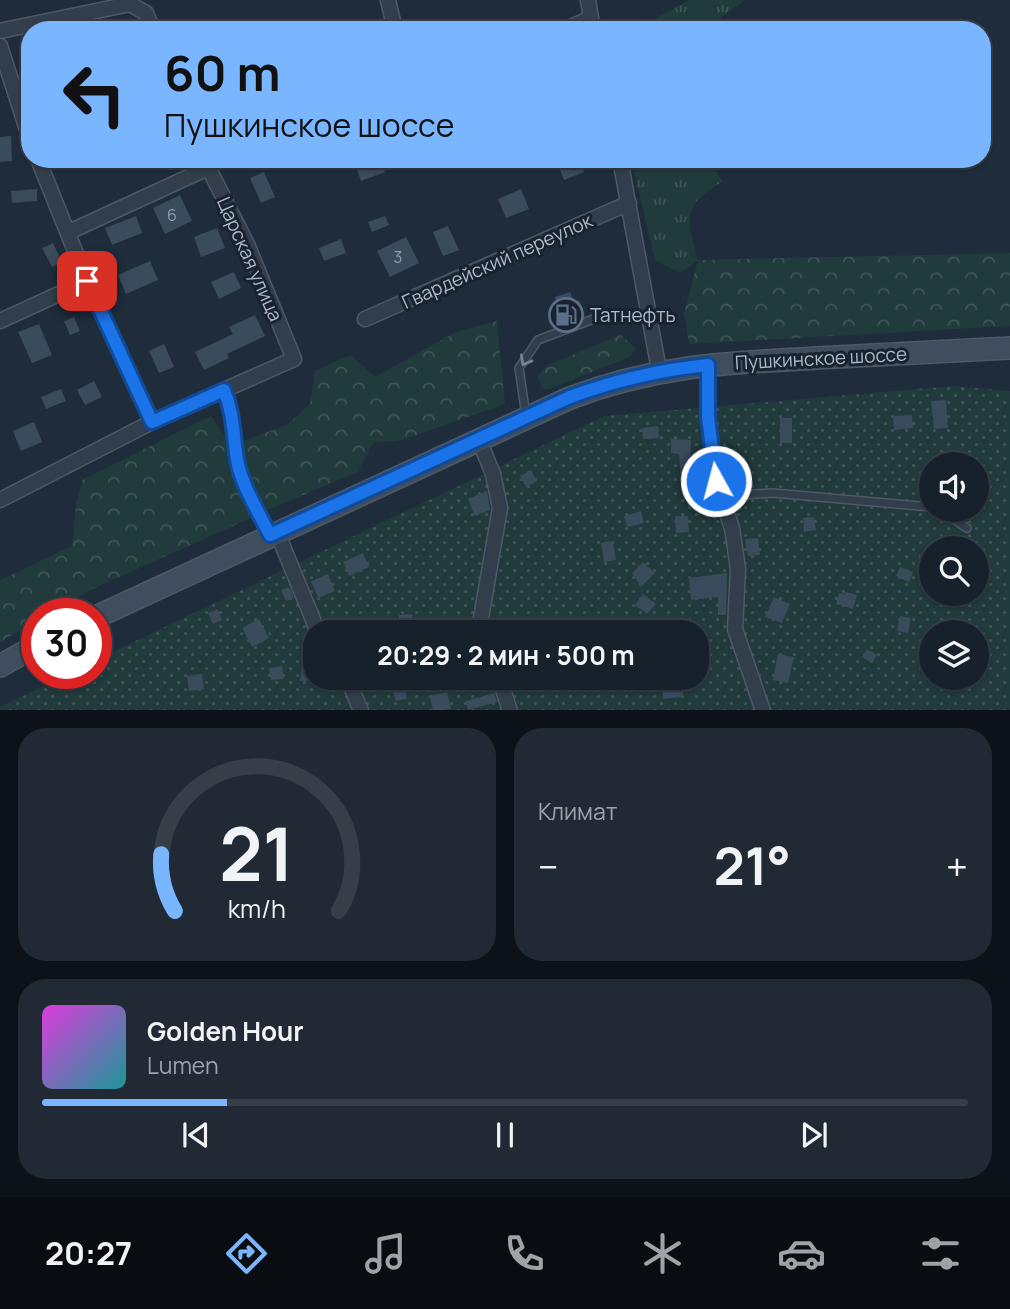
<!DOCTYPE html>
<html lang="ru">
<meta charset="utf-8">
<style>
body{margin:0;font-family:Manrope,sans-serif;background:#202934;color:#f1f3f6;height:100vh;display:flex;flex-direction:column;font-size:26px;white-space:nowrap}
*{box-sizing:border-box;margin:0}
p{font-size:23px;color:#9ea3a9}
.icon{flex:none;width:38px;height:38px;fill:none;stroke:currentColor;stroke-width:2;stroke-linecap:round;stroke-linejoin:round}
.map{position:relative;height:710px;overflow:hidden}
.side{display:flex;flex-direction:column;gap:18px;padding:18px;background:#0d1218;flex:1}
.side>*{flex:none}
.top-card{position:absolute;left:21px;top:21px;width:970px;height:147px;border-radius:28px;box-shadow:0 2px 5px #0004,0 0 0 2px #363e48;background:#7ab6ff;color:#111;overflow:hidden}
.tools{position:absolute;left:919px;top:452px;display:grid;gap:14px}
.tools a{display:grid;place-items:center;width:70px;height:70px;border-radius:50%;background:#17212c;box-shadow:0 2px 5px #0004,0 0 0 2px #363e48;font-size:35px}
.speed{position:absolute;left:21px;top:598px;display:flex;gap:14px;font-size:35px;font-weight:700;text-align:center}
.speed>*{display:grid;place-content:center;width:91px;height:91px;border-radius:50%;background:#17212c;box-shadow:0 2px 5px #0004,0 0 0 2px #363e48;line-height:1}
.speed .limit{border:10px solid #d22;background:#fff;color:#111}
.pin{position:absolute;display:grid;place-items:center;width:60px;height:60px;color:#fff;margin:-30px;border-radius:14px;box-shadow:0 4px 10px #0006}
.me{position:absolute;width:77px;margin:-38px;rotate:353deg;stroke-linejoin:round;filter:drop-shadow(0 0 5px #0008)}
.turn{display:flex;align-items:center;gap:24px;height:147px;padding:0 28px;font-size:32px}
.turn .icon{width:91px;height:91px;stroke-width:2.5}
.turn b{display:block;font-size:49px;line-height:60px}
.big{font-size:52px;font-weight:700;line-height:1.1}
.side .card{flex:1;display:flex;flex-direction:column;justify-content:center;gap:10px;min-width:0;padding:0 24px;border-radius:28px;background:#202934}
.side .dial{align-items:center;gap:0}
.dial svg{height:182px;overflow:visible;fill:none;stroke:#363e48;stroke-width:7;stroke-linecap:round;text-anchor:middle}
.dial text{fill:#f1f3f6;stroke:none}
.song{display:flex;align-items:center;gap:21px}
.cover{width:84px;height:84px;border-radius:10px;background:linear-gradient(135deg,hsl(300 70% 55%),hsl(180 70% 35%))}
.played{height:7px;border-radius:4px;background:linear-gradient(90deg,#7ab6ff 20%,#363e48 20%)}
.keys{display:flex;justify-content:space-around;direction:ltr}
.heat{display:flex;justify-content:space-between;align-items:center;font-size:38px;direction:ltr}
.side .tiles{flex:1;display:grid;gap:18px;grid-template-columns:1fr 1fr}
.card:last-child{grid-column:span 2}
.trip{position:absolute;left:303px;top:620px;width:406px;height:70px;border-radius:28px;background:#17212c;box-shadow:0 2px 5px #0004,0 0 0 2px #363e48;font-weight:700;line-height:70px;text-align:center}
.menu{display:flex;height:112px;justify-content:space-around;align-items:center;background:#090d12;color:#9ea3a9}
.menu .icon{width:49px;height:49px}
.menu .on{color:#7ab6ff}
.menu b{font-size:32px;color:#f1f3f6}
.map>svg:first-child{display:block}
</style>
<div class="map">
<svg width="1010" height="711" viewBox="0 0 1010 711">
<defs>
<pattern id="grass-tufts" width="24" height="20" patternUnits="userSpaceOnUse" patternTransform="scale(1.75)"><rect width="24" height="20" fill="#213a3c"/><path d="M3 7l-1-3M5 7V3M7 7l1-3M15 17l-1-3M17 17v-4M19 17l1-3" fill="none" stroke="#3f5457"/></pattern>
<pattern id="forest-crowns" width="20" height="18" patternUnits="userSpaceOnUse" patternTransform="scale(1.75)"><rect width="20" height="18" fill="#213a3c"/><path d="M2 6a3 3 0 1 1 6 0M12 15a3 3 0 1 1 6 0" fill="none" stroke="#3f5457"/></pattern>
<pattern id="garden-dots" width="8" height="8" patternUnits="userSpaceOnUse" patternTransform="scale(1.75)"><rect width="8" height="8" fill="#213a3c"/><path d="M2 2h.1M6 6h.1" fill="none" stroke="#3f5457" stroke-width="1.8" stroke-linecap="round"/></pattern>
</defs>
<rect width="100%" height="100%" fill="#1f2c3b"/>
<path fill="url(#grass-tufts)" d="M690 0H745L704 30H633Z
M631 159H711L722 182C682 206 686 218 698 260L681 273 655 260Z"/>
<path fill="url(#forest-crowns)" d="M1010 253V326L689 344 684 313 698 260Z
M497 321 505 404 402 440 373 443 358 472 265 511 248 478 241 442 288 424 310 404 315 371 351 355 375 377 456 332Z
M620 335 636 348 630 357 547 390 542 388 537 377 548 365Z
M211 416 231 446 238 482 255 516 88 591 48 614H37V621L0 642V580L72 546 76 505 82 480Z"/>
<path fill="url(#garden-dots)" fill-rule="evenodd" d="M952 386 1010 391V710L0 711V707L68 674H96V660L604 416ZM931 464H976V509H931ZM931 548H976V593H931ZM315 632H696V677H315ZM931 632H976V677H931Z"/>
<path fill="#3a4b5b" d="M11 136 12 161 0 162V137Z
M353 159H380L385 172 361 181Z
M556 159H579L584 172 564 180Z
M264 172 275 197 261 203 250 178Z
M37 189V201L12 203 11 191Z
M521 189 529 209 506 218 498 199Z
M180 195 192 221 165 234 153 208Z
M136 216 142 233 112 245 105 228Z
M385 216 389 225 372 232 368 222Z
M448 226 459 250 443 256 433 232Z
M217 228 225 248 201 257 194 237Z
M406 237 419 263 390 277 377 251Z
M341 239 346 253 324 261 319 248Z
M53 243 62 262 52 267 42 248Z
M150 261 158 280 126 294 118 275Z
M234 272 241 288 219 299 211 282Z
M570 292 574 302 579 300 585 316 559 326 553 310 559 308 555 297Z
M255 315 265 336 227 354 229 358 204 370 195 352 233 334 229 327Z
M74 317 80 331 70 335 64 321Z
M39 324 52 355 32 363 18 332Z
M164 344 174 367 159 373 149 351Z
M94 381 102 397 85 405 77 390Z
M61 389 66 401 46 409 41 397Z
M946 400 948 428 934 429 931 401Z
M912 415 913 428 894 430 893 416Z
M780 418H792V443H780Z
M34 422 42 442 21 451 13 431Z
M658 426 659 438 643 439 642 428Z
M671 439 691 440 690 464 700 463 701 479 689 480V489L682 490 679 454 671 453Z
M531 470 537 481 526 487 520 476Z
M487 491 490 510 475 516 468 499Z
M641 511 644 523 627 527 624 516Z
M675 516H688L689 532 676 533Z
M814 517 816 530 804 532 803 518Z
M758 538 760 555 748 556 745 539Z
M613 541 616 560 604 562 601 543Z
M363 553 369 567 349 576 343 562Z
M643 562 655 573 641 587 632 573Z
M900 567 913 572 909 582 896 576Z
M727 573 726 615H718V597L691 600 689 578Z
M328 574 335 591 318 598 311 581Z
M289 587 294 598 286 601 281 590Z
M846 592 857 595 853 609 836 604 839 593 845 594Z
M643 594 656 604 647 614 635 605Z
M774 597 790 604 782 623 765 617Z
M218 609 222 620 213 624 208 613Z
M412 614 413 632H365L364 624 399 621V615Z
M900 616 911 618 908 633 897 631Z
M259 619 269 638 252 647 242 628Z
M867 649 877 655 872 663 862 657Z
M778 654 794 657 788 683 773 680Z
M303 657 315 658V682L300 681Z
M282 666 284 679 271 680 269 668Z
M202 674 204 689 189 691 187 676Z
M682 677 683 697 663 699 662 679Z
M405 689 407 699 396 701 393 691Z
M447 692 451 709 433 711 430 696Z
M494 693 497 702 468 710 466 701Z"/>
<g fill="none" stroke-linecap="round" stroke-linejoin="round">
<g stroke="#4d5965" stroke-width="10">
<path id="service" d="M224 390C234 414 233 435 237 459 242 486 258 511 270 534
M526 416 519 368 538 340 604 315H649
M722 496 773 493 931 507
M938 509 967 528"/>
</g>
<g stroke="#4d5965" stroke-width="17">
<path id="minor" d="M388 0 395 30
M588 0 593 30
M564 30 591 18
M0 31 130 4 146 13 153 30
M0 46 30 139
M38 159 87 281 152 422
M620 159 659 370
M238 161 242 159
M69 232 208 168
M365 319 629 203
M0 321 87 281
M708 365V417L716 481 732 528 738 569 735 629 763 711
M479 440 493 474 500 508 481 618 485 632
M0 500 152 422 294 359 247 244 204 159
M277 532 318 632
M347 677 361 711
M499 677 510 711"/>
</g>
<g stroke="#4d5965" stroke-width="24">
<path id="secondary" d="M96 617 570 398C656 365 727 363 817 358 882 355 946 351 1010 348
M0 666 37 645"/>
</g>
<use href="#service" stroke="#323e4b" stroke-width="7"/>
<use href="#minor" stroke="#323e4b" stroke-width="14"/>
<use href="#secondary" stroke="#404d5e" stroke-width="21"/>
</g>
<defs><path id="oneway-chevron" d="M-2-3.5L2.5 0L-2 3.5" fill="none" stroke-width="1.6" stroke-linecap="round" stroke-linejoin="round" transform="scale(1.75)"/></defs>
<use stroke="#76828f" href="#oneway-chevron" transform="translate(525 361) rotate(119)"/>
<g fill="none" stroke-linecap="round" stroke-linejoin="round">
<g stroke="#114b97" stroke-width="18">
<path id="route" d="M87 281 152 422 224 390C234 414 233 435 237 460 242 486 258 511 270 535L570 397C616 380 659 370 708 365V417L716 481"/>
</g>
<use href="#route" stroke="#1a73e8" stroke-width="12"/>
</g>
<defs>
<g id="fuel-ring" transform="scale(1.75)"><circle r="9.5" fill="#18232f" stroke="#5c6f8a" stroke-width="1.5"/><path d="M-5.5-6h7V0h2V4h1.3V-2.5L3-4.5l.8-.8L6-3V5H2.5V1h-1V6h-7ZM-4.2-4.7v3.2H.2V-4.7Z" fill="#5c6f8a"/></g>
</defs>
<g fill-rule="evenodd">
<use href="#fuel-ring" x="566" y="315"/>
</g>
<g text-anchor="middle" stroke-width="6" stroke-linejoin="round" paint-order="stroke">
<g font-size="16" fill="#909eac">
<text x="172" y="221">6</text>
<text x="398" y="263">3</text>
</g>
<g font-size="19" fill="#adb9c7" stroke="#18232f">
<text transform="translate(250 259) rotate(66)" y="7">Царская улица</text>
<text transform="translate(497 261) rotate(-24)" y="7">Гвардейский переулок</text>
<text transform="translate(821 358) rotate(-3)" y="7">Пушкинское шоссе</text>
</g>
<g font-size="19" fill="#adb9c7" stroke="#18232f" text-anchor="start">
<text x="590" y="322">Татнефть</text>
</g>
</g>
</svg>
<div class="tools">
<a><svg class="icon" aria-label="sound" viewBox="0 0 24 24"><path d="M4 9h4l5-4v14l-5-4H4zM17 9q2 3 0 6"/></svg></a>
<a><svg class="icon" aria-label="search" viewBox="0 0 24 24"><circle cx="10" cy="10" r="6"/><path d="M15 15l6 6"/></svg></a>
<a><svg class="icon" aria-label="layers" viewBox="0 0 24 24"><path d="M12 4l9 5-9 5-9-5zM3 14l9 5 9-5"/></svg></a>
</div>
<div class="speed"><div class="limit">30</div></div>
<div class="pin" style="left:87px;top:281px;background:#d93025"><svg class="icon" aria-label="arrive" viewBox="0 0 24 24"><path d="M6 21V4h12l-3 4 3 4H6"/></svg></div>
<svg class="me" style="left:716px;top:481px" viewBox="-20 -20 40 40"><circle r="17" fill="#1a73e8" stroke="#fff" stroke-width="3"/><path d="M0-11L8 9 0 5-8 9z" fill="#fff"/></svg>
<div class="trip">20:29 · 2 мин · 500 m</div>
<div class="top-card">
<div class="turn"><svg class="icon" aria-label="left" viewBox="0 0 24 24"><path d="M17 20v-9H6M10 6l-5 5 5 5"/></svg><div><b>60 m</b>Пушкинское шоссе</div></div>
</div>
</div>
<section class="side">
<div class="tiles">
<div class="card dial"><svg viewBox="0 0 100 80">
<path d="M14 69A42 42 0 1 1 86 69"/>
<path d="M14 69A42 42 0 0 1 8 44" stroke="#7ab6ff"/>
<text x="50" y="56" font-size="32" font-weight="700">21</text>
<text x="50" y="72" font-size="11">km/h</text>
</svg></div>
<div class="card"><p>Климат</p>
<div class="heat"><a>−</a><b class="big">21°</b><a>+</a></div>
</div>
<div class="card">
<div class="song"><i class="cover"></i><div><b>Golden Hour</b><p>Lumen</p></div></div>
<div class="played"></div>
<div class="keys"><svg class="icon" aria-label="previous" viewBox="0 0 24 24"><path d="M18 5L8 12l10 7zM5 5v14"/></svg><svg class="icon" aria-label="pause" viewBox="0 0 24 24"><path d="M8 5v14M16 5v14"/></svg><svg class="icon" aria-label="next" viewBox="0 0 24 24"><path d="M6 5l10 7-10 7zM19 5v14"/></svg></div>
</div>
</div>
</section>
<nav class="menu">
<b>20:27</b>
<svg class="icon on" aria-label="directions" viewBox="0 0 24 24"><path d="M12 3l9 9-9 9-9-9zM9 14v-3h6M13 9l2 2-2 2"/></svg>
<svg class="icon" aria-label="music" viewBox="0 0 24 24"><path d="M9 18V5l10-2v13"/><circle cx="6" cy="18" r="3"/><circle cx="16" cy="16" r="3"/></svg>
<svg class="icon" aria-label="phone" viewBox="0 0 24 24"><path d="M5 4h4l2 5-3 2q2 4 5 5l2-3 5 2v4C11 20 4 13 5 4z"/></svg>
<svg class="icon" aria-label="climate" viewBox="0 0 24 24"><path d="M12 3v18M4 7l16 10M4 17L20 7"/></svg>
<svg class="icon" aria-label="car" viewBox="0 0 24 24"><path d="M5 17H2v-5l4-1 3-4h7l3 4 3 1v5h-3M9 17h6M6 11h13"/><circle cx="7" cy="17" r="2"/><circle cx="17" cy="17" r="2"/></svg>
<svg class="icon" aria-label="filters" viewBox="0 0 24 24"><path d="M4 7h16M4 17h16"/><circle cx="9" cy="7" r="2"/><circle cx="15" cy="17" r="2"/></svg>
</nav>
